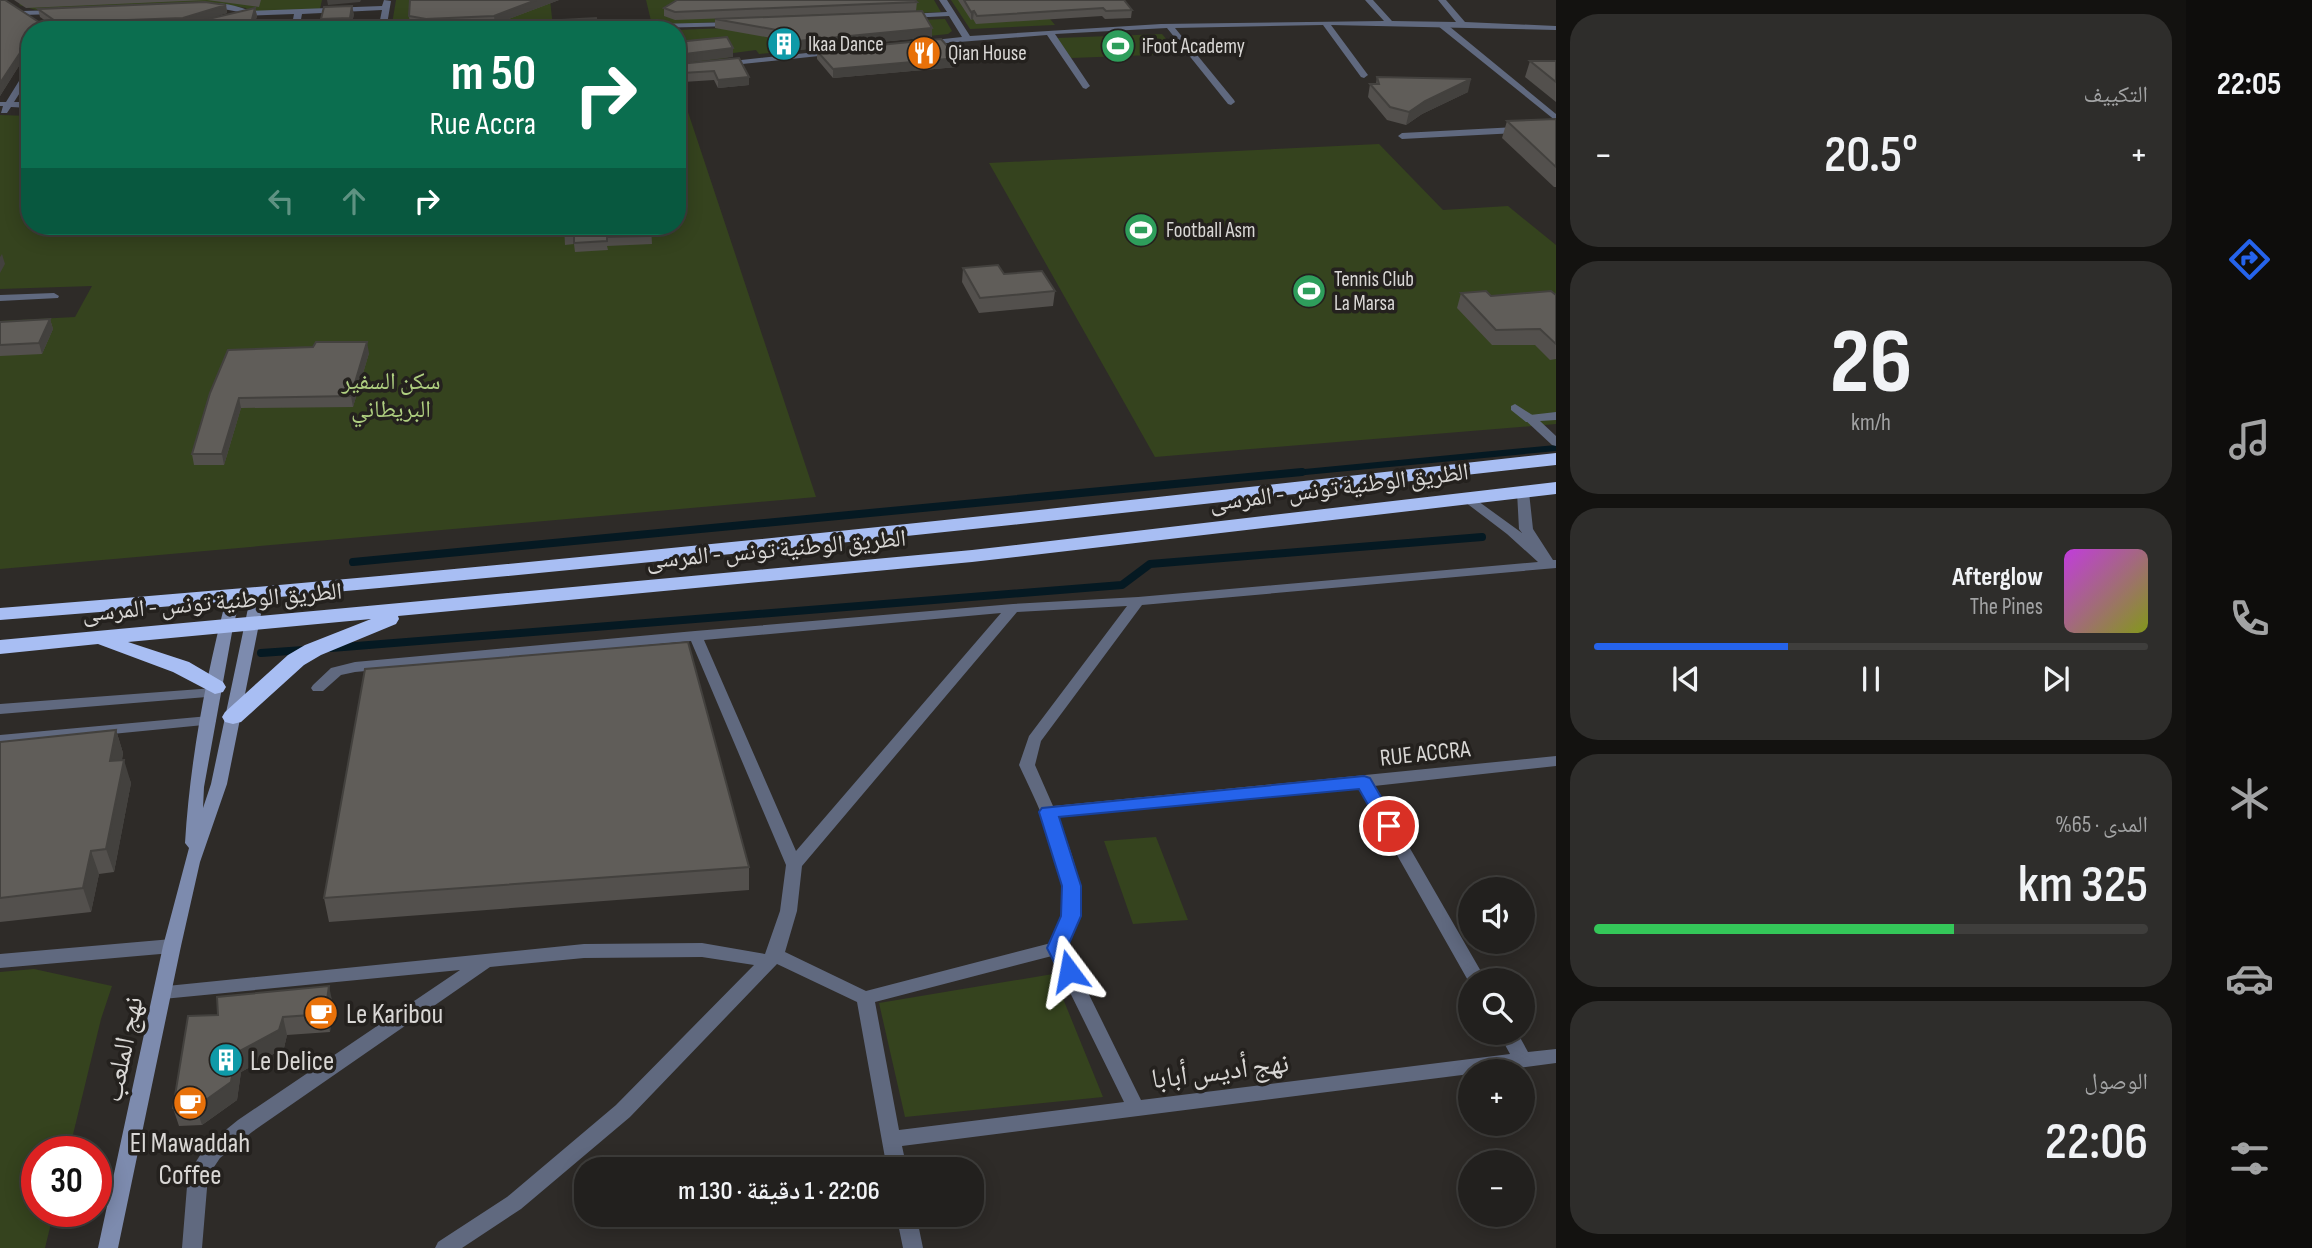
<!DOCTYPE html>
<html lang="ar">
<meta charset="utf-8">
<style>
body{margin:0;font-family:"Sofia Sans Condensed","Noto Naskh Arabic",sans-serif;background:#2e2d2b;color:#f1f3f6;direction:rtl;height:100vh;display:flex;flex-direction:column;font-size:26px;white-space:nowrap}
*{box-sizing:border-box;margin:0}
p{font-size:23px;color:#a2a3a4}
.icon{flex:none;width:38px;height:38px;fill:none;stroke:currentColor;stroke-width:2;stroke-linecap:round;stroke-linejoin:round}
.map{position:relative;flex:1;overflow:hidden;direction:ltr}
.details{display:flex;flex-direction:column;gap:14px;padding:14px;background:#131210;width:630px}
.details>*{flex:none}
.guide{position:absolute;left:21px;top:21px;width:665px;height:214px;border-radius:28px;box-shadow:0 4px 18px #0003,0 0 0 2px #3f3e3c;direction:rtl;background:#0b6e4f;color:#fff;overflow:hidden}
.tools{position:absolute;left:1458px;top:877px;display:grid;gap:14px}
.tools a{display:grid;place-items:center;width:77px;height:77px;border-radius:50%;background:#22201e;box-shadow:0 4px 18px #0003,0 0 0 2px #3f3e3c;font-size:35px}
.speed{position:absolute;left:21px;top:1136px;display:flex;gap:14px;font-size:35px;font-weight:700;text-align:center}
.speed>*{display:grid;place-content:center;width:91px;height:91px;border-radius:50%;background:#22201e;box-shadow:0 4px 18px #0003,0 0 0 2px #3f3e3c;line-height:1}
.speed .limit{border:10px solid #d22;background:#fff;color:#111}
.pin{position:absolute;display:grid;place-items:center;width:60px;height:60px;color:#fff;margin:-30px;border:4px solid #fff;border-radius:50%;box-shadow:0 2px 7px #0007}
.me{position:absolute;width:77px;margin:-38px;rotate:347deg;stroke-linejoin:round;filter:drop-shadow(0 0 5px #0008)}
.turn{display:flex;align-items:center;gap:24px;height:147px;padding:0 35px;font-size:32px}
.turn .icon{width:91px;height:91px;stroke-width:2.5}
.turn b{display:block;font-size:49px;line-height:60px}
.lanes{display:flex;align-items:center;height:66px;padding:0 35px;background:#0003;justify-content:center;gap:35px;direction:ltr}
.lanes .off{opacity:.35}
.big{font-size:52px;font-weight:600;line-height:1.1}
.details .tile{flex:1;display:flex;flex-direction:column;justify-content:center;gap:10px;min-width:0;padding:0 24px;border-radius:28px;background:#2e2d2b}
.details .dial{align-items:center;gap:0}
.dial b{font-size:91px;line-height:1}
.song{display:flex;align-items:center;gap:21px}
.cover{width:84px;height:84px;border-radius:10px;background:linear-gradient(135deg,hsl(290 70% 55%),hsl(70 70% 35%))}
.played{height:7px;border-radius:4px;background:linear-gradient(90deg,#2563eb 35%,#3f3e3c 35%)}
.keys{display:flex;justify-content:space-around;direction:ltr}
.heat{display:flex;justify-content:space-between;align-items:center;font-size:38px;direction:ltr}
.charge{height:10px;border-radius:5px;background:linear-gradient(90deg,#34c759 65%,#3f3e3c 0)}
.trip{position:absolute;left:574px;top:1157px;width:410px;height:70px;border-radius:28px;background:#22201e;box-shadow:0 4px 18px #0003,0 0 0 2px #3f3e3c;font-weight:600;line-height:70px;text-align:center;direction:rtl}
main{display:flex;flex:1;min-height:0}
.menu{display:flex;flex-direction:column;width:126px;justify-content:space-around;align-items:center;background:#0e0d0c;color:#a2a3a4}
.menu .icon{width:49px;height:49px}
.menu .selected{color:#2563eb}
.menu b{font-size:32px;color:#f1f3f6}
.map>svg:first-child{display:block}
</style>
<main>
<nav class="menu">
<b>22:05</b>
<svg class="icon selected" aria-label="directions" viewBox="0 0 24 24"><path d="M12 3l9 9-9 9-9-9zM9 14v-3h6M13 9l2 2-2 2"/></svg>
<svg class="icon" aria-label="music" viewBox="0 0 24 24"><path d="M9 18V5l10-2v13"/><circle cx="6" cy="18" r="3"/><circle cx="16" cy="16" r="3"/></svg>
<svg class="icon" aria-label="phone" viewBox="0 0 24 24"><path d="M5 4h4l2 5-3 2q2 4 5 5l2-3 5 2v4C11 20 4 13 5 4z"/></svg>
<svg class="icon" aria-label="climate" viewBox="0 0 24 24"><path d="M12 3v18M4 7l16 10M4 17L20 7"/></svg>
<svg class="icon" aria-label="car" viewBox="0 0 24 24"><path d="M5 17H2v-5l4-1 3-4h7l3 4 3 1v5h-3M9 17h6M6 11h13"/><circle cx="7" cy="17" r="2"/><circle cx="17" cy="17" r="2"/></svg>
<svg class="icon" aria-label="filters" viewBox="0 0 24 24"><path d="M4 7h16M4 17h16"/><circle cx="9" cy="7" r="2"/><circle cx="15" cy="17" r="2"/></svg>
</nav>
<section class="details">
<div class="tile"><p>التكييف</p>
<div class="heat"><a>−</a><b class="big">20.5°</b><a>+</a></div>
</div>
<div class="tile dial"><b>26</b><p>km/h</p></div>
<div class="tile">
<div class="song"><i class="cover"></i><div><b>Afterglow</b><p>The Pines</p></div></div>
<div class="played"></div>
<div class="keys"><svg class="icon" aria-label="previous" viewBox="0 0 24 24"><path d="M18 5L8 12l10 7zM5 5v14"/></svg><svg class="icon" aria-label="pause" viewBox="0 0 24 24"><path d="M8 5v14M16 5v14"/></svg><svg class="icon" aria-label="next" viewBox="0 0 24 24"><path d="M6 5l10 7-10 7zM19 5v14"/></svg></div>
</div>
<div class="tile"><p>المدى · 65%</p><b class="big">325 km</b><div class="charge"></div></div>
<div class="tile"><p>الوصول</p><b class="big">22:06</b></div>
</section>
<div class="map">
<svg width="1556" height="1248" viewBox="0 0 1556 1248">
<rect width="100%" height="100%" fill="#2e2b28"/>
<path fill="#35431e" d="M23 0H322L320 9 248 12 246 8 222 4 36 10 19 5Z
M396 0H550L553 27 602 25 603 30H507V27L391 30Z
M646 0H934L941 12 652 25Z
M951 0H991L1041 8 1055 25 970 29Z
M945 19 952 31 948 34 759 54 756 50 726 54 728 58 677 64V30Z
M1162 34 1179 54 1071 58 1057 38Z
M677 79 816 497 0 569V321L75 317 92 286 0 289V115L30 116V226H677Z
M1379 144 1443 210 1508 206 1556 245V424L1155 457 989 163Z
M1156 837 1188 920 1133 924 1104 841Z
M34 969 112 986 101 1019 69 1151 37 1152V1211H54L45 1248H0V972Z
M1053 974 1103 1097 905 1117 879 1003Z"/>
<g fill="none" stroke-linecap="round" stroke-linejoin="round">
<path stroke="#051922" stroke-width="6" d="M1284 474 1556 448"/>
<path stroke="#051922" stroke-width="8" d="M353 562 1302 472
M331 648 1122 585 1150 564 1482 537
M261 653 304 650"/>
<path fill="#60697f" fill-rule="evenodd" d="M1438 22H1444L1556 114V121L1438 26Z
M1556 125V131L1402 139 1398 136 1402 133Z
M1515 404 1534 416V422H1526L1511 410V406Z"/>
<path fill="#60697f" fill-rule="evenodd" d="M384 0 391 1 386 30H378L382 10 302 14 299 30H291L294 14 240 16 236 14 239 12 203 5C216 0 237 6 250 11L382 6Z
M939 0H947L970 36 1161 24 1384 21 1365 0H1373L1392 21 1456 22 1438 0H1446L1465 22 1556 26V30L1331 25 1368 75 1364 78 1361 77 1323 25 1175 28 1234 100 1235 102 1231 105 1228 104 1167 28 1055 34 1090 86 1086 89 1083 88 1047 35 922 45 921 43 925 41 962 37 949 16 908 18 904 16 908 14 947 12Z
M60 10 61 12 57 14 22 15 18 13 22 11Z
M736 22V26H733L615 29 611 27 615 25Z
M835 50 839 52 838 54 723 66 719 64 723 62Z
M27 68H30V77L14 102H30V108L11 107 7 113H1L3 106H0V102H6Z
M54 293 59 296 58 298 0 301V295Z
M1556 412V420L1540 421 1556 436V446L1552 445 1524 419 1530 415Z
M1523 488 1529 492 1533 529 1553 560H1556V568L1142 605 1041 741 1035 765 1053 806 1556 756V766L1374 786 1486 980H1470V984L1359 788 1058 817C1069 847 1086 885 1079 918 1076 928 1070 938 1066 948L1141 1100 1510 1054 1498 1032H1517L1528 1052 1556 1049V1063L1496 1071H1470V1074L902 1146 907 1169H887L857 1002 777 964 630 1117 521 1209 462 1248H435L438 1242 507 1197 616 1105 754 965 702 957 584 958 490 967 252 1132 220 1158 208 1176 202 1248H182L188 1174 206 1146 238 1120 460 970 163 999 157 997 154 992 157 987 584 944 702 943 765 954 780 911 786 865 691 641 355 672 341 675 323 691H313L311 688 313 685 331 668 355 662 695 631 1013 604 1138 597 1538 562 1507 534 1461 499 1463 496H1471L1522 533 1519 529 1517 492ZM1127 606 1029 736 1019 765C1038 806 1072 872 1062 918 1060 927 1055 935 1051 943L866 991 785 952 797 911 802 866 1017 612ZM1001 613 796 851 704 640ZM1052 956 1124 1102 899 1130 875 1002Z
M214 688 221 693 219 696 0 714V704Z
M209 716 214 718 216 721 214 724 0 745V735Z
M172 939 178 941 181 946 178 951 172 953 0 968V954Z
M896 1214H916L923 1248H903Z"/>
<path fill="#7d8bae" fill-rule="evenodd" d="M258 590 265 594 227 784 200 862 181 946 118 1248H98L163 946 189 848 185 843C190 760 206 676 227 596L229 593H239L241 596 233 627 204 787 203 808 211 784 251 594Z"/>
<path fill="#a8bef3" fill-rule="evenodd" d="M1556 453V465C1038 523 520 580 0 620V608C520 568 1038 511 1556 453Z
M1556 482V494L972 562 398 616 399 619 396 624 321 655 304 665 241 722 233 724 225 722 222 717 225 712 288 655 305 645 371 619 128 642 189 662 223 682 226 687 223 692 215 694 173 672 98 644 0 654V640L972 550Z"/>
</g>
<path fill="#53504d" d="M0 0 42 24H50L40 17 38 9 226 5 227 13 197 22 255 8 257 16 253 30H185L187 25 102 29 101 30H30V61H22L0 96Z
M14 0H261L259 7 207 0 26 8Z
M410 0H559L495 24 427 27 410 25 409 16Z
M958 0H1124L1132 10 1131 18 1105 19 1102 16 976 24 973 19 971 20Z
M917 2 916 11 675 20 664 16V8Z
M354 14 351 27 323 28 321 19Z
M715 19 932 28V37L777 52V39L715 28Z
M817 51 957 67 833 78 817 59Z
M1530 61H1556V102L1525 77Z
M679 64 749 77V85L718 88 714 80 683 82 679 72Z
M1377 77 1468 92 1422 114 1406 125 1387 120 1368 97 1370 84H1376Z
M1556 119V187H1554L1502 138 1507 121Z
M564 226H651L652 244 607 246 608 250 575 252 574 244 565 245Z
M963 268 1004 274 1055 291 1053 306 979 313 962 282Z
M1461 293 1491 296 1556 295V359L1550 360 1535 345H1492L1457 308Z
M50 319 53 329 42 354 0 356V322Z
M228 350 369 353 353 407 241 408 224 465H194L192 454Z
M116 730 123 753 122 760 131 783 114 872 99 874 91 912 0 922V742Z
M749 867V890L329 922 324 898Z
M333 1005 330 1032 287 1035 284 1048 241 1072 237 1100 202 1125 179 1126 173 1108 218 1015Z"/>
<path fill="#43413e" d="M327 0H361L360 2 328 5Z
M536 0H559L495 24 494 16Z
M226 5 227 13 185 26 183 18Z
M352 6 354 14 351 27 350 18Z
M255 8 257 16 252 30 251 23Z
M974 11 973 19 971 20V12Z
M100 21 101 30H95Z
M932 28V37L777 52V43Z
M733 48V57L677 64V55Z
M20 53 22 61 0 96V83Z
M958 58 957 67 833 78V69Z
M749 77V85L718 88V80Z
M1471 79 1468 92 1422 114 1406 125 1409 112 1425 101Z
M2 254 5 264 0 273V257Z
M50 319 53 329 42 354 39 343Z
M367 342 369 353 353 407 351 396Z
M239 398 241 408 224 465 222 454Z
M116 730 123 753 117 784 110 761Z
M124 760 131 783 114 872 106 849Z
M91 851 99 874 91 912 83 888Z
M329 986 333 1005 330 1032 325 1014Z
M283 1017 287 1035 284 1048 241 1072 237 1100 202 1125 196 1107 236 1053Z"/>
<path fill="#605d59" stroke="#43413e" stroke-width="2" d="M0 0H5L42 24H52L55 21 38 9 205 2 226 5 183 18 100 21 95 30H30V52L20 53 0 83Z
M410 0H536L494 16 426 19 409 16Z
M677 0H915L917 2 675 12 664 8Z
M964 0H1124L1132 10 1106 11 1103 8 977 16 974 11 971 12Z
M352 6 350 18 321 19 324 7Z
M255 8 251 23 221 24 219 30H185L187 24Z
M922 11 932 28 777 43V30L715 19Z
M596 18 598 30H527L526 22Z
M727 37 733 48 677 55V42Z
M941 39 958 58 833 69 817 51Z
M739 58 749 77 718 80 714 71 683 73 679 64Z
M1530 61H1556V82Z
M1377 77 1471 79 1425 101 1409 112 1390 107 1370 84H1379Z
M1556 119V167L1507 121Z
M564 226H651L652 236 607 237V241L574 243V236H564Z
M998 265 1004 274 1042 271 1055 291 980 298 963 268Z
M1486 291 1491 296 1551 291 1556 295V344L1540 329 1496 330 1461 293Z
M50 319 39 343 0 345V322Z
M316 342H367L351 396 239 398 222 454H192L210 393 228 350 313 347Z
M688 642 749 867 324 898 365 669Z
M116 730 110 761 124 760 106 849 91 851 83 888 0 898V742Z
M329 986 325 1014 283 1017 279 1030 236 1053 231 1082 196 1107 173 1108 188 1016 218 1015 217 997Z"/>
<path fill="#2563eb" stroke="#184099" stroke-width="2" d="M1364 776 1370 778 1398 826 1396 831H1383L1359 789 1059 817 1081 886V916L1067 948 1079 971 1076 976 1069 979 1061 976 1047 948 1061 916 1062 886 1039 812 1042 808Z"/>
<defs>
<g id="building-disc" transform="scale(1.75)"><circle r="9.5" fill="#0f9aa8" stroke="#24211e"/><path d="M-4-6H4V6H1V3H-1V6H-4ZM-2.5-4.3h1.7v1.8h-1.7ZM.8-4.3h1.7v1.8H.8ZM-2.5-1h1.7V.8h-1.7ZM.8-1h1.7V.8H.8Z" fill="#fff"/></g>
<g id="stadium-disc" transform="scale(1.75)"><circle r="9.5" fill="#2e9e5b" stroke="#24211e"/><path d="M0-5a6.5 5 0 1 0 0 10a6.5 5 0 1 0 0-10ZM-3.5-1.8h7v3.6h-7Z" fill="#fff"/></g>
<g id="restaurant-disc" transform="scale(1.75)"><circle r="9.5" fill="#e8710a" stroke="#24211e"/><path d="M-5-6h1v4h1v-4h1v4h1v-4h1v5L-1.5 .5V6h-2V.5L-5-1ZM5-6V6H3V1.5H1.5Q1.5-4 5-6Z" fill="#fff"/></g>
<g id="cafe-disc" transform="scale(1.75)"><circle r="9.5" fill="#e8710a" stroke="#24211e"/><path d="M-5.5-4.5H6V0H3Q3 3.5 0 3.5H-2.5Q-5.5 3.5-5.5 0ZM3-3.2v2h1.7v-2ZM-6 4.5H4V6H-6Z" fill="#fff"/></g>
</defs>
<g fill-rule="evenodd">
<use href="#building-disc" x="784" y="44"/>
<use href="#stadium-disc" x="1118" y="46"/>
<use href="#restaurant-disc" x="924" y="53"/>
<use href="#stadium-disc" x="1141" y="230"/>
<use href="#stadium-disc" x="1309" y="291"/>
<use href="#cafe-disc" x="321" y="1013"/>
<use href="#building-disc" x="226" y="1060"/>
<use href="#cafe-disc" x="190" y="1103"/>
</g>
<g text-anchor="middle" stroke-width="7" stroke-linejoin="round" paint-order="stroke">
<g font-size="21" fill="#d9d7d5" stroke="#24211e" text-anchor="start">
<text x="808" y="51">Ikaa Dance</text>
<text x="1142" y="53">iFoot Academy</text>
<text x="948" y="60">Qian House</text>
<text x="1166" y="237">Football Asm</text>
<text x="1334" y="286">Tennis Club<tspan x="1334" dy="24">La Marsa</tspan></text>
</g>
<g font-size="24" fill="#afcf80" stroke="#24211e">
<text x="391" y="389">سكن السفير<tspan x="391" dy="28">البريطاني</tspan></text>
</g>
<g font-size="24" fill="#d9d7d5" stroke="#24211e">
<text transform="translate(1339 487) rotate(-7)" y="8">الطريق الوطنية تونس - المرسى</text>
<text transform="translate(776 549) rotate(-5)" y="8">الطريق الوطنية تونس - المرسى</text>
<text transform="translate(212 602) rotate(-5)" y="8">الطريق الوطنية تونس - المرسى</text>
<text transform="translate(1425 753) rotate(-6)" y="8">RUE ACCRA</text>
</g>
<g font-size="28" fill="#d9d7d5" stroke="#24211e" text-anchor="start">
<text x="346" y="1023">Le Karibou</text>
<text x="250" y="1070">Le Delice</text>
<text x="190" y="1152" text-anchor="middle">El Mawaddah<tspan x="190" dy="32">Coffee</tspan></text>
</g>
<g font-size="28" fill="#d9d7d5" stroke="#24211e">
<text transform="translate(122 1049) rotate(-78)" y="10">نهج الملعب</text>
<text transform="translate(1220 1070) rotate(-7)" y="10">نهج أديس أبابا</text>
</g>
</g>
</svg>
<div class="tools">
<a><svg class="icon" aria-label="sound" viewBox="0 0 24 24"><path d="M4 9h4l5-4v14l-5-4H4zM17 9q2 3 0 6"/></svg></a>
<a><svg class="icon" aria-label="search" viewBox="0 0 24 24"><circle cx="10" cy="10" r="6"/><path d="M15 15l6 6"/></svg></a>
<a>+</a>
<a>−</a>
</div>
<div class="speed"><div class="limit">30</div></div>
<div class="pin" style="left:1389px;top:826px;background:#d93025"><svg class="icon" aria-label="arrive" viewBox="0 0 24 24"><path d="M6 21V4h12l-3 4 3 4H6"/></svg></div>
<svg class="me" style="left:1069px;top:971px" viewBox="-20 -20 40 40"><path d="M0-17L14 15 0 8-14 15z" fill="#2563eb" stroke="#fff" stroke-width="4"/></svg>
<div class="trip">22:06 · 1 دقيقة · 130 m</div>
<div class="guide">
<div class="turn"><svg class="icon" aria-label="right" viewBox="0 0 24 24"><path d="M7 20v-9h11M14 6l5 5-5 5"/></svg><div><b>50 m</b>Rue Accra</div></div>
<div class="lanes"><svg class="icon off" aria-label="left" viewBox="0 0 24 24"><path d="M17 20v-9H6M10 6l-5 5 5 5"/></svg><svg class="icon off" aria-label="ahead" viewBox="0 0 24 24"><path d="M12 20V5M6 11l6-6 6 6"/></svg><svg class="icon" aria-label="right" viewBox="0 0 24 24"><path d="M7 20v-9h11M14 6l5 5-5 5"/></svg></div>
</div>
</div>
</main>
